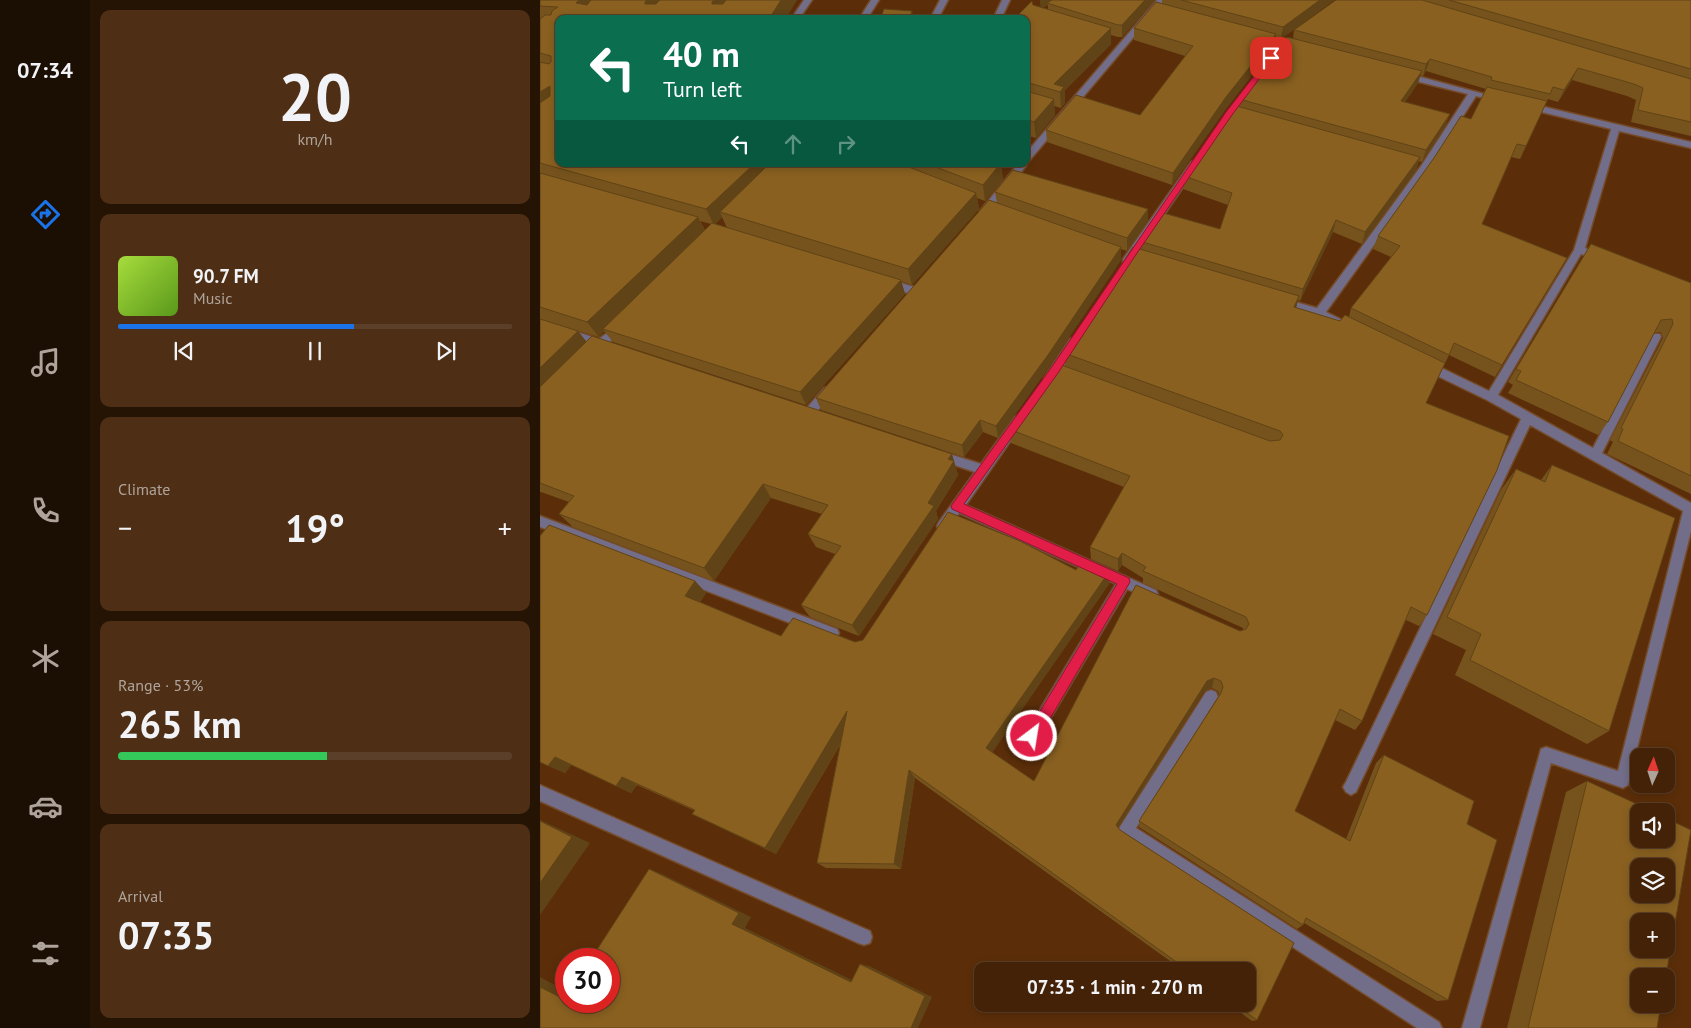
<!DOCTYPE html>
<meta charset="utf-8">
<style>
body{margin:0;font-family:"PT Sans",sans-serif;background:#4e2f15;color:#f1f3f6;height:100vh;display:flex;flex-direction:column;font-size:19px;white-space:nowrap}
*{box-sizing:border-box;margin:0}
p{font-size:16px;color:#afa49b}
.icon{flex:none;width:28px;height:28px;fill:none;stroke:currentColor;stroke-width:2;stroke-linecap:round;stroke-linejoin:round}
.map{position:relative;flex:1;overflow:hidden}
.details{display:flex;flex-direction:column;gap:10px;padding:10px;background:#251304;width:450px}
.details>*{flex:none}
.banner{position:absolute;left:15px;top:15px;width:475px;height:152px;border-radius:10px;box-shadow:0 2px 8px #0003,0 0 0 1px #5c3f28;background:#0b6e4f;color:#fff;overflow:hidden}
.needle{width:32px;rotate:3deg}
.controls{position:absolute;left:1090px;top:748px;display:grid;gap:10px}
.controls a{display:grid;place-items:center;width:45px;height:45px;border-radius:10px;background:#442207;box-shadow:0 2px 8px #0003,0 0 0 1px #5c3f28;font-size:25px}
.speed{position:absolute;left:15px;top:948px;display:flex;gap:10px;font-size:25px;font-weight:700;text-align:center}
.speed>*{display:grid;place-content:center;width:65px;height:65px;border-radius:50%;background:#442207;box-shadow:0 2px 8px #0003,0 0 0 1px #5c3f28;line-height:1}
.speed .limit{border:8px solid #d22;background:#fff;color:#111}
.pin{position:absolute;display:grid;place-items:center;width:42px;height:42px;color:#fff;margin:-21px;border-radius:10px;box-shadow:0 2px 8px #0006}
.me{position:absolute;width:55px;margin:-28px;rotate:31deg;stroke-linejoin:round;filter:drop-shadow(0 0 4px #0008)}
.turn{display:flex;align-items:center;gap:18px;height:105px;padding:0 25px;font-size:22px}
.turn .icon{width:65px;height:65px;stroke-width:2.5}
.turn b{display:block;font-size:35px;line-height:42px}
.lanes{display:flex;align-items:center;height:48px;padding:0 25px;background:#0003;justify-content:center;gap:25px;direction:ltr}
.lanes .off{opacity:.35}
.big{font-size:38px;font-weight:700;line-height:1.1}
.details .card{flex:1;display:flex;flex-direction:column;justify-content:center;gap:8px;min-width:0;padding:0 18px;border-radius:10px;background:#4e2f15}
.details .dial{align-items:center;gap:0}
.dial b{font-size:65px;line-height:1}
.song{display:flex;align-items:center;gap:15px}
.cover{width:60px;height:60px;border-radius:8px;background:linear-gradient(135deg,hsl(80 70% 55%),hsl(90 70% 35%))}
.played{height:5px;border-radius:2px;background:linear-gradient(90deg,#1a73e8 60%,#5c3f28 60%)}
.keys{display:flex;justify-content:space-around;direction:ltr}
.heat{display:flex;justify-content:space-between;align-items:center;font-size:28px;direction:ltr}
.charge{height:8px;border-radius:4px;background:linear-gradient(90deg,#34c759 53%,#5c3f28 0)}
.trip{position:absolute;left:434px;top:962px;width:282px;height:50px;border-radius:10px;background:#442207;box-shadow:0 2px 8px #0003,0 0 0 1px #5c3f28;font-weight:700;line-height:50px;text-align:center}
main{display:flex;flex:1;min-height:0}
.dock{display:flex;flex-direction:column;width:90px;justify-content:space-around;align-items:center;background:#1b0e03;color:#afa49b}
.dock .icon{width:35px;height:35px}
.dock .selected{color:#1a73e8}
.dock b{font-size:22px;color:#f1f3f6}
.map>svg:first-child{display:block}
</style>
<main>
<nav class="dock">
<b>07:34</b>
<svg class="icon selected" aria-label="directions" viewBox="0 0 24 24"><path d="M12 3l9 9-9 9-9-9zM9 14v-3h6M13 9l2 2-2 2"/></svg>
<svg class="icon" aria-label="music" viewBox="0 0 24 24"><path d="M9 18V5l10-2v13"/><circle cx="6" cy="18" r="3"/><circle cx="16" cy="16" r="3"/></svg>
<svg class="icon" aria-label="phone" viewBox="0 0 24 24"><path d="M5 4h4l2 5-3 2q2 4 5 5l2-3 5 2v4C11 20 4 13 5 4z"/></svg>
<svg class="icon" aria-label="climate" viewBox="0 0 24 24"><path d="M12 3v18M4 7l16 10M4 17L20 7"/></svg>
<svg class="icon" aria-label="car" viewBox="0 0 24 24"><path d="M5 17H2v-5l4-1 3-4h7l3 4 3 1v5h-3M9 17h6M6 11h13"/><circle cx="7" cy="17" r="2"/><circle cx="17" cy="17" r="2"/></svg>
<svg class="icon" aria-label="filters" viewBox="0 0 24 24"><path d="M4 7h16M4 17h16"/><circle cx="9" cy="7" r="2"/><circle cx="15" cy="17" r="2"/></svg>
</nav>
<section class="details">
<div class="card dial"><b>20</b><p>km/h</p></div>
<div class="card">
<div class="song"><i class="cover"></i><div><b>90.7 FM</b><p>Music</p></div></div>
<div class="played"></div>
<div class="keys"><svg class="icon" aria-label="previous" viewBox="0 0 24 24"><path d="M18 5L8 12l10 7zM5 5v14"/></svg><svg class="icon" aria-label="pause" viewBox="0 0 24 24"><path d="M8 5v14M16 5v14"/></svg><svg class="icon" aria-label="next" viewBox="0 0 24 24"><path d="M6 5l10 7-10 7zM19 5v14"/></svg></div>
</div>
<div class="card"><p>Climate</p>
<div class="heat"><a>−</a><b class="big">19°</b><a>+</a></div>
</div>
<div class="card"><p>Range · 53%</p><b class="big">265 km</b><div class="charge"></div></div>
<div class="card"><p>Arrival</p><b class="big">07:35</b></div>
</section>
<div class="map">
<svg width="1151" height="1028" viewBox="0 0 1151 1028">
<rect width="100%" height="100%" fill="#5b2e09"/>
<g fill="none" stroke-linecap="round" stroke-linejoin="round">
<g stroke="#754a28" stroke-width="3">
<path id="minor" d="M264 0H272L259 19H251Z
M331 0H339L327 19H319Z
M400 0H408L398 19H390Z
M462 0H470L461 19H453Z
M617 0H625L489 161 486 162V153Z
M716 36H722L762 48 758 50 716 40Z
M862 72 963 99 959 102 936 96 888 170 786 312 806 322 807 325 806 328H798L775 316 737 305 736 302 741 298 777 308 881 166 928 94 859 77 858 75Z
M988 103 1151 142V148L1079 131 1045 248 1066 256 1067 258 1062 261 1041 254 958 395 1053 448 1112 334H1120L1121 337 1062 453 1151 503V531L1088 785 1083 788 1011 763 940 1028H922L1001 749 1006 747 1078 771 1143 511 990 425 816 792 811 795 806 792 803 787 806 782 981 419 947 400 881 368 879 365 881 362H889L949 391 1034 250 1071 129 985 108V104Z
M654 161 659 164 591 263H583V259L651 162Z
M486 162V166L446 215H440V211L478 164H486Z
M348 279 378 288 379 291 374 295 344 286 343 283Z
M0 320 59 339 80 323 85 327 65 347 61 348 0 328Z
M534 338 539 342 538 345 514 381H506L504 378 530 339Z
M288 387 292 388 294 391 292 394 273 416H265L263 413 265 410 284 388Z
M479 415 483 417 485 420 483 423 426 505 616 590 618 594 616 598 611 600 587 589 497 741 492 743 487 741 485 736 487 731 576 584 419 513C414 521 409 534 399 530L397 526 399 522 435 472 396 459 394 456 396 453 400 451 441 464 475 417Z
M0 516 297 629 299 633 297 637 292 639 0 527Z
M671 690 676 692 678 697 676 702 596 828 899 1022 902 1028H877L581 835 578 830 581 825 666 692Z
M0 785 330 931 332 937 330 943 324 945 318 943 0 801Z"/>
</g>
<use href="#minor" fill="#726d88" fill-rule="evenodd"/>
</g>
<path fill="#76531c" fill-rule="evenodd" d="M0 0H257L245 19H19V164H462L461 165 463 180 445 201 437 198 439 209 372 285 361 281 365 294 266 405 73 342 64 331 59 337 22 326 38 331 46 342 416 468 418 475 396 511 398 519 319 636 270 617 261 605 295 554 276 547 268 534 282 514 231 498 174 581 33 527 19 514 29 502 1 492H0ZM182 217 187 228 175 224ZM160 221 171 224 165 230Z
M500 0H615L582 37H578L571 35V44L525 90V103L521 108 514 106 515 115 496 138 486 135V19L493 5 501 7ZM508 5V9L503 8V7Z
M622 0H794L741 39 735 37 734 46 685 110 632 185 507 142 506 130 600 115 645 56 594 40V28L622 3Z
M796 0H1151V136L1091 122 1096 100 1087 96 1032 80 1018 102 1008 99 980 159 971 157 942 224 1027 258 955 377 909 355 886 403 969 436 957 470 887 615 879 626 866 620 822 721 815 730 795 720 755 811 806 839 836 763 844 755 934 801 927 824 957 840 908 1000 897 1001 764 923 763 925 757 929 599 827V821L679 695 678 691 672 688 664 691 578 828 580 830 754 943 717 1020 712 1021 689 1004H708V971H644L375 778 361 869 286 868 277 863 300 745 236 854 152 814 155 811 97 785 91 793 31 765 25 773 0 762V536L9 525 155 581 166 593 160 602 241 636 253 618 315 642 323 640 408 512 480 541 536 570 542 560 569 572V584L452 752 494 781 596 585 700 631 703 630V628L603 583V578L582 565 578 571 551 559 550 547 584 487 471 443 469 429 516 363 525 366 524 353 593 247 599 249V241L620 212 680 229 688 205 643 189 644 176 693 105 698 107 699 99 747 37 753 39 754 30ZM886 71 946 89 931 119 921 116 894 158 838 236 833 249 851 257 811 308 809 317 805 315 800 321 756 308 758 300 760 301 793 232 822 244 876 170 879 161 882 162 905 126 910 114 865 102 878 83 880 75 883 76Z
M455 192 608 209V221L587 251 581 249V260L509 367 458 438 443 432 424 457 281 410 276 398 457 203Z
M1051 244 1151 283V494L1067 454 1073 442 1070 440 1123 338 1121 332 1114 333 1068 422 1058 435 968 393 973 385 968 382Z
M1012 465 1069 731 1047 744 915 675 926 650 893 634 961 490 976 469 1001 480Z
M1047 781 1117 1028H967L1026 792Z"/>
<path fill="#604316" d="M39 0H58L44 19 36 3Z
M107 0H128L113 19 105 4V2Z
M174 0H192L179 19 172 4V2Z
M241 0H257L245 19H229Z
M500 0H515L507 3 508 5 501 9Z
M605 0H615L582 37V25Z
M780 0H794L741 39 743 27Z
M372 11 374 19H369Z
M571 28V44L525 90V103L521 108 520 92 514 84Z
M736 34 734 46 685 110 632 185 633 173 686 97Z
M890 59 886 71 883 76 886 64Z
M1038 68 1032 80 1018 102 1024 90Z
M882 71 878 83 857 113 861 101Z
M10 86 19 101 0 115V92Z
M514 99 515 115 496 138 494 122Z
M910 114 905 126 882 162 886 150Z
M880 157 876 170 822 244 825 232Z
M214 164H238L180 212 182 217 174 225 166 209Z
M449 164H462L461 165 463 180 445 201 443 185Z
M436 193 439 209 372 285 368 269Z
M608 209V221L587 251V238Z
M158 217 166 233 63 329 64 331 59 337 47 322Z
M796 220 793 232 760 301 763 289Z
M581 247V260L509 367 458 438 456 426Z
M361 280 365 294 266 405 260 392Z
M759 296 755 312 754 307Z
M38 331 50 346 0 395V368Z
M440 420 443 432 424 457 422 445Z
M412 454 418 475 396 511 398 519 319 636 312 625 388 503 408 459Z
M223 484 231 498 174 581 164 568Z
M582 553V565L578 571V559Z
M569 572V584L450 756 446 748Z
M155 581 166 593 156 607 145 596Z
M674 678 672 688 664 691 576 831V825L667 681Z
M307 711 314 720 236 854 225 848Z
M15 757 31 765 25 773 8 766Z
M369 770 375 778 361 869 354 864Z
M82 777 97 785 91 793 76 786Z
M0 820 50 843 0 915Z
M109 869 124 875 211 917 205 928 320 984 311 982 192 924Z
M320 964 329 966 392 997 378 1028H371Z
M0 977 26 991V999H24L0 987Z"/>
<path fill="#896020" stroke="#604316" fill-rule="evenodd" d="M0 0H39L36 3 47 5 51 0H107L105 2V4H116L120 0H174L172 2V4H183L186 0H241L229 19H19V164H214L166 209 0 163V103L10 96V86L0 92V62L9 64 11 62V56L0 53V19L5 15H11L12 11 18 7 0 6Z
M512 0H605L582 25H578L507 3Z
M641 0H780L743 27Z
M796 0H882L1151 79V122L1098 110 1103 88 1094 84 1038 68 1024 90 1013 87 1010 94 951 80 952 77 890 59 886 64 754 30Z
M909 0H1151V69Z
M492 1 493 5 571 28 514 84 524 87 520 92 486 82V19H474Z
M616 2 736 34 686 97 633 173 506 130 536 95 600 115 653 46 594 28Z
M344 9 372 11 369 19H340Z
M747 37 882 71 861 101 910 114 886 150 699 99Z
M947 87 1007 101 986 146 977 144 942 224 1027 258 962 365 914 343 909 355 811 308 860 246 838 236 894 158 921 116 931 119Z
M486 91 514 99 494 122 486 119Z
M693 105 880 157 825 232 796 220 763 289 599 241 620 212 680 229 692 193 644 176Z
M229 164H361L436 193 368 269 180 212Z
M388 164H460L443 185Z
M473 170 608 209 587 238 455 192Z
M0 173 158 217 47 322 0 307Z
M449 200 581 247 508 355 456 426 440 420 422 445 276 398Z
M172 223 361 280 260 392 63 329Z
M1051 244 1151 283V476L1078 441 1083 429 1081 428 1133 324 1132 319 1121 320 1068 422 976 380 981 371 976 369Z
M593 247 759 296 754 307 800 321 805 315 905 363 886 403 969 436 957 470 887 615 871 607 822 721 800 709 755 811 810 841 844 755 934 801 927 824 957 840 908 1000 766 918 763 925 599 821 681 693 683 687 681 681 674 678 667 681 576 825 580 830 754 943 717 1020 694 1004H708V971H649L369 770 354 864 277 863 307 711 225 848 152 814 155 810 82 777 76 786 15 757 8 766 0 762V536L9 525 155 581 145 596 241 636 253 618 315 642 323 640 408 512 480 541 536 570 542 560 569 572 446 748 494 781 596 585 700 631 706 629 709 624 706 617 603 571 606 567 582 553 578 559 550 547 590 476 469 429 516 363 730 441 740 440 743 435 740 431 524 353Z
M0 319 38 331 0 368Z
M52 336 412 454 408 459 414 461 388 503 394 506 312 625 261 605 301 546 268 534 288 505 223 484 164 568 19 514 34 496 0 483V387Z
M1012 465 1135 518 1069 731 930 660 941 634 907 617 976 469 1005 482Z
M1047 781 1112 811H1099V839H1126V818L1151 830 1126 976H1099V1004H1121L1117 1028H988ZM1099 866H1126V894H1099ZM1099 921H1126V949H1099Z
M0 821 32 837 0 883Z
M109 869 199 913 192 924 311 982 320 964 385 996 371 1028H0V987L24 999 26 996V1001H69V959H51Z"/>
<path fill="#e11d48" stroke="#92132f" d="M729 57 735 58 692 115 593 259 518 373 424 504 589 578 590 582 497 741 492 742 488 741 486 736 488 731 577 584 412 509 411 506 511 368 686 112Z"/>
</svg>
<div class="controls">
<a><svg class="needle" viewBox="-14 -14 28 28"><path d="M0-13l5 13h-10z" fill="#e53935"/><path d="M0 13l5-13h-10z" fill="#afa49b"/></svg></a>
<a><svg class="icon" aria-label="sound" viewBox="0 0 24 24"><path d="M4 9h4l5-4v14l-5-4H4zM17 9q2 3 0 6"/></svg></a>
<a><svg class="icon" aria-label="layers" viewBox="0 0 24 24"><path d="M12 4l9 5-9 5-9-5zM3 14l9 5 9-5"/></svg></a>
<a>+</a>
<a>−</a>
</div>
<div class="speed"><div class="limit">30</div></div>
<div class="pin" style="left:731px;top:58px;background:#d93025"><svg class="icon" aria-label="arrive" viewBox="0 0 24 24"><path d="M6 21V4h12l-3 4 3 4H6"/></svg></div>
<svg class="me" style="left:492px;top:736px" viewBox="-20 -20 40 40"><circle r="17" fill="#e11d48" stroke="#fff" stroke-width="3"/><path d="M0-11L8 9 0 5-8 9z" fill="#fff"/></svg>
<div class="trip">07:35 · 1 min · 270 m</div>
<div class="banner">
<div class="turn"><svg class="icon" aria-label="left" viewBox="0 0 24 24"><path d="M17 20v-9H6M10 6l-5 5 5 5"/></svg><div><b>40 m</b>Turn left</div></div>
<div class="lanes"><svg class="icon" aria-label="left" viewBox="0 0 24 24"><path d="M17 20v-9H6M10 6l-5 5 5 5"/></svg><svg class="icon off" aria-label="ahead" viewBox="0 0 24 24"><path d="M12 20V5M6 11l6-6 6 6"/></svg><svg class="icon off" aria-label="right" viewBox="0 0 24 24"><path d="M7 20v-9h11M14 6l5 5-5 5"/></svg></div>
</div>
</div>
</main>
